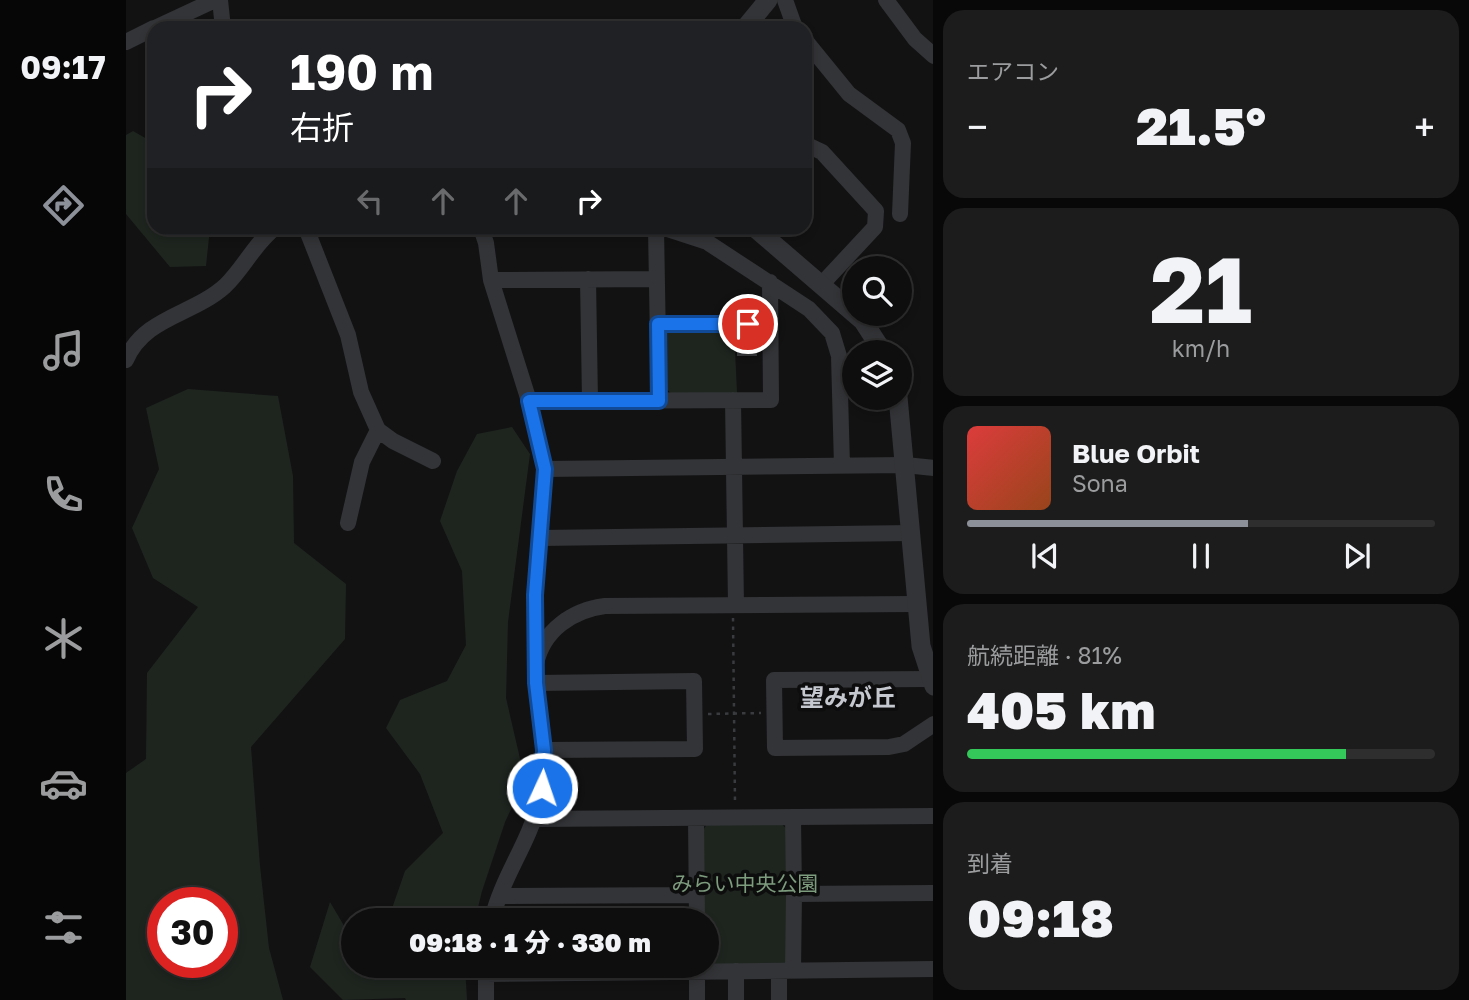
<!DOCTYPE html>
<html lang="ja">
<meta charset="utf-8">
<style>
body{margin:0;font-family:"Golos Text","Noto Sans JP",sans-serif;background:#1c1c1c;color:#f1f3f6;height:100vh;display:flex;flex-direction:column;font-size:26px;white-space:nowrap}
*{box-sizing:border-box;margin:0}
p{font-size:23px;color:#9b9c9e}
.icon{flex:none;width:38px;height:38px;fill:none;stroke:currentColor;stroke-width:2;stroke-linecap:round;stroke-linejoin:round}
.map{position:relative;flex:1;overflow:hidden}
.side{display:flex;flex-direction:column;gap:10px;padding:10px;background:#080808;width:536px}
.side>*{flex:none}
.guide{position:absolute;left:21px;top:21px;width:665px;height:214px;border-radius:21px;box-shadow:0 4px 10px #0003,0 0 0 2px #2e2e2e;background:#202124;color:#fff;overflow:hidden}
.tools{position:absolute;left:716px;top:256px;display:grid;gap:14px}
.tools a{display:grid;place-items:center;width:70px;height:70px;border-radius:50%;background:#0e0e0e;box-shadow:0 4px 10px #0003,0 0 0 2px #2e2e2e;font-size:35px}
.speed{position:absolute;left:21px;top:887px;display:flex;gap:14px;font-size:35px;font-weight:700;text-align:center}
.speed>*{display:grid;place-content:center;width:91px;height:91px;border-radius:50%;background:#0e0e0e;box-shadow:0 4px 10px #0003,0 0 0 2px #2e2e2e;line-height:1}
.speed .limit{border:10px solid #d22;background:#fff;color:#111}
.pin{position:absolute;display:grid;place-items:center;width:60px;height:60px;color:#fff;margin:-30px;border:4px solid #fff;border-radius:50%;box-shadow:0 2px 7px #0007}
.me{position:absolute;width:77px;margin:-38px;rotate:3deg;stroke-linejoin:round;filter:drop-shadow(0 0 5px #0008)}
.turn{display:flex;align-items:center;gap:24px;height:147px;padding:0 28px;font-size:32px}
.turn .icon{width:91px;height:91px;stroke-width:2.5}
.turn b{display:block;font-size:49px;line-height:60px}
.lanes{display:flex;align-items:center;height:66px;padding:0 28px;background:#0003;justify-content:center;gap:35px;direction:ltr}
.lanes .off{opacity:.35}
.big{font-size:52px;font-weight:800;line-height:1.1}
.side .widget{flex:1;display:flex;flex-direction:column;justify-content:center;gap:10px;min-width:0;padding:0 24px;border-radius:21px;background:#1c1c1c}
.side .dial{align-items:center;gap:0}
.dial b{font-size:91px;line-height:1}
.song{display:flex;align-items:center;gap:21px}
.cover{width:84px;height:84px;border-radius:10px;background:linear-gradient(135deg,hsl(0 70% 55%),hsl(20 70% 35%))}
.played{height:7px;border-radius:4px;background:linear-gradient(90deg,#8c9099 60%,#2e2e2e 60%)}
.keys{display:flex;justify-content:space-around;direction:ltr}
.heat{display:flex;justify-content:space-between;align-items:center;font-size:38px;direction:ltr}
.charge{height:10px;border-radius:5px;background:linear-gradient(90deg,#34c759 81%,#2e2e2e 0)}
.trip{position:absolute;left:215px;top:908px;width:378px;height:70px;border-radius:35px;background:#0e0e0e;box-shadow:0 4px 10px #0003,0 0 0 2px #2e2e2e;font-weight:800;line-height:70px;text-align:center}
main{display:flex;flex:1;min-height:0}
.dock{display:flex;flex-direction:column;width:126px;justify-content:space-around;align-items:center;background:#060606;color:#9b9c9e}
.dock .icon{width:49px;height:49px}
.dock .on{color:#8c9099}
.dock b{font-size:32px;color:#f1f3f6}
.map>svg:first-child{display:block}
</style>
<main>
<nav class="dock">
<b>09:17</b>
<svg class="icon on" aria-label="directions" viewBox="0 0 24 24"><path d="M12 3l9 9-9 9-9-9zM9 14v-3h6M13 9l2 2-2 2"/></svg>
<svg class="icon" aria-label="music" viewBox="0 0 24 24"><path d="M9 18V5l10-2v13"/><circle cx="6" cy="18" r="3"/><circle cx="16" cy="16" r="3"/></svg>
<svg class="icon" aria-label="phone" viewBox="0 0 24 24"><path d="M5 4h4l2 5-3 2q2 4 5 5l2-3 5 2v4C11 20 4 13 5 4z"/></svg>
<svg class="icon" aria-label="climate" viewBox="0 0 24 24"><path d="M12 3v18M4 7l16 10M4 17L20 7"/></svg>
<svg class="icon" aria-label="car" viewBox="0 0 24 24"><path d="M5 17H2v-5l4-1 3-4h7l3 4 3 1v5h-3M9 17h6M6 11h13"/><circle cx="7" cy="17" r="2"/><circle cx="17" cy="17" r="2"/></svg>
<svg class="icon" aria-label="filters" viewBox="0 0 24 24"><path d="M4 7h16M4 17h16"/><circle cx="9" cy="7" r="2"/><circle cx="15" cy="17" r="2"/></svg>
</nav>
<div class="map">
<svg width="808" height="1000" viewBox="0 0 808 1000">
<rect width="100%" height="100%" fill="#121213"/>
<path fill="#1e251f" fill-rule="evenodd" d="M7 131 28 143V228H84L80 266 44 267 0 214V135Z
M608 328 611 393 546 394 538 387V329Z
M62 389 152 396 167 476 168 543 220 584 219 639 125 747 134 866 143 948 157 1000H0V773L20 759 21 673 72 607 27 578 6 528 33 469 20 408ZM37 903H96V962H37Z
M386 427 404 454 382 622 380 698 399 780 379 822 356 891 349 920H262L279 871 317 833 294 774 260 728 274 700 321 681 340 645 336 571 314 521 331 471 351 434Z
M654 823 662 830 663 965H581V920H576V832L581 824Z
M204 902 227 941 228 966H250L259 976 260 966H339L341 1000H280L279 998 217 1000 184 967Z"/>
<path fill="#434548" d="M611 334H634V340H630L631 356H611Z"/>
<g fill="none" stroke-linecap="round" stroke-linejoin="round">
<path stroke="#393b3e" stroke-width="2.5" stroke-dasharray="3.5 5" stroke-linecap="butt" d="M607 618 609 803
M582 714 635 713"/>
<path stroke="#333437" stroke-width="16" d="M94 0 97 28
M659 0 669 28
M760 0 789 39 808 56
M29 28 89 0
M679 40 723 94 772 130 777 143 774 214
M0 42 28 28
M679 144 696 152 750 211 749 227 695 285
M180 228 222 335 235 392 252 430 267 441 307 461
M355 228 360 243 365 280 403 401 419 469 409 595 410 658
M530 228 533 401
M538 228 581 242 683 309 706 333 713 356 716 466
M462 279 464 401
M365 280 531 279
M532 324H644
M0 360C18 317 67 315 99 286 118 268 128 244 149 228
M607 400 610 605
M403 401 645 400 644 282
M419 469 779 465 808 468
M222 523 236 462 252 430
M414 538 785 533
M804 679 648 680 649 748 763 747 778 744 808 724
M410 683 568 681 569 749 418 750
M667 817 668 894 808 893
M570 818 571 920
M409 819 808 816
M374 896 571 895
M366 920C375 879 403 843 413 802 421 770 417 739 413 706 411 693 408 677 410 664 417 630 447 610 479 606L790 604
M571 966V1000
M610 971V1000
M653 971V1000
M667 971 668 894
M360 974 808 969
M360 1000V966"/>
<path stroke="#333437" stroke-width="19" d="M619 28 642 0
M629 228 737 321 757 352
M772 397 795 646 808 686"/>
</g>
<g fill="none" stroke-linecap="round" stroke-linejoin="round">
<g stroke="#114b97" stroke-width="18">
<path id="route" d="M416 788 418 750 410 683 409 595 419 469 403 401H533L532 324H622"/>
</g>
<use href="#route" stroke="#1a73e8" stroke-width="12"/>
</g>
<g text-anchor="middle" stroke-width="7" stroke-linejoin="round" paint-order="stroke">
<g font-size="21" fill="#7d9b7d" stroke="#0d0d0e">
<text x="619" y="891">みらい中央公園</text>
</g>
<g font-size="24" font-weight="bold" fill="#c5c8cf" stroke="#0d0d0e">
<text x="722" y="706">望みが丘</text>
</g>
</g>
</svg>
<div class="tools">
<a><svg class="icon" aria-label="search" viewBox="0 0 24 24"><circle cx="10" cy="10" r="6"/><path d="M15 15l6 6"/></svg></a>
<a><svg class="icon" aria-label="layers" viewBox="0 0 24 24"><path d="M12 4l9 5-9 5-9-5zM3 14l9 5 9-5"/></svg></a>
</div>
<div class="speed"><div class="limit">30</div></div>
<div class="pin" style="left:622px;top:324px;background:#d93025"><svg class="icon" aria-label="arrive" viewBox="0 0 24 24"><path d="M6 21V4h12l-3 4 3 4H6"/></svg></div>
<svg class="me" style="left:416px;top:788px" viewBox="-20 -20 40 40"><circle r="17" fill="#1a73e8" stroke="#fff" stroke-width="3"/><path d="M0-11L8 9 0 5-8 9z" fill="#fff"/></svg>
<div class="trip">09:18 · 1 分 · 330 m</div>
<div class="guide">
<div class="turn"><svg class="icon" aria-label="right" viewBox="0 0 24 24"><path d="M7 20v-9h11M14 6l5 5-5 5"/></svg><div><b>190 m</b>右折</div></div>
<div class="lanes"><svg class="icon off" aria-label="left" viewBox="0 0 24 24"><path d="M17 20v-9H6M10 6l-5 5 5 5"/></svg><svg class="icon off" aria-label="ahead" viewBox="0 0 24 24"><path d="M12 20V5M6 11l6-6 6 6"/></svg><svg class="icon off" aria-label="ahead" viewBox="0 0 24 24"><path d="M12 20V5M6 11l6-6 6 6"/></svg><svg class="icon" aria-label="right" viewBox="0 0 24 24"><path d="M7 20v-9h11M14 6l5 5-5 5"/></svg></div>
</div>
</div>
<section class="side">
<div class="widget"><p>エアコン</p>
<div class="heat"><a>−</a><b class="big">21.5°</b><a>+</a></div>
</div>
<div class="widget dial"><b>21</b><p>km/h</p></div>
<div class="widget">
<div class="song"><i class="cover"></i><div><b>Blue Orbit</b><p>Sona</p></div></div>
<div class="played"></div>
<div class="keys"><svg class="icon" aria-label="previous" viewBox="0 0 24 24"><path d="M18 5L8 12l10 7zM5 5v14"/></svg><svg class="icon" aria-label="pause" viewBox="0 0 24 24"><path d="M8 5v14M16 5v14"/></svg><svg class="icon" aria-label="next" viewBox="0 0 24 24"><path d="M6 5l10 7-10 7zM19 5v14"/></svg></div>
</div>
<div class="widget"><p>航続距離 · 81%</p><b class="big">405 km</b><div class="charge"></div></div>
<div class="widget"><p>到着</p><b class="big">09:18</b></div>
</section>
</main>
